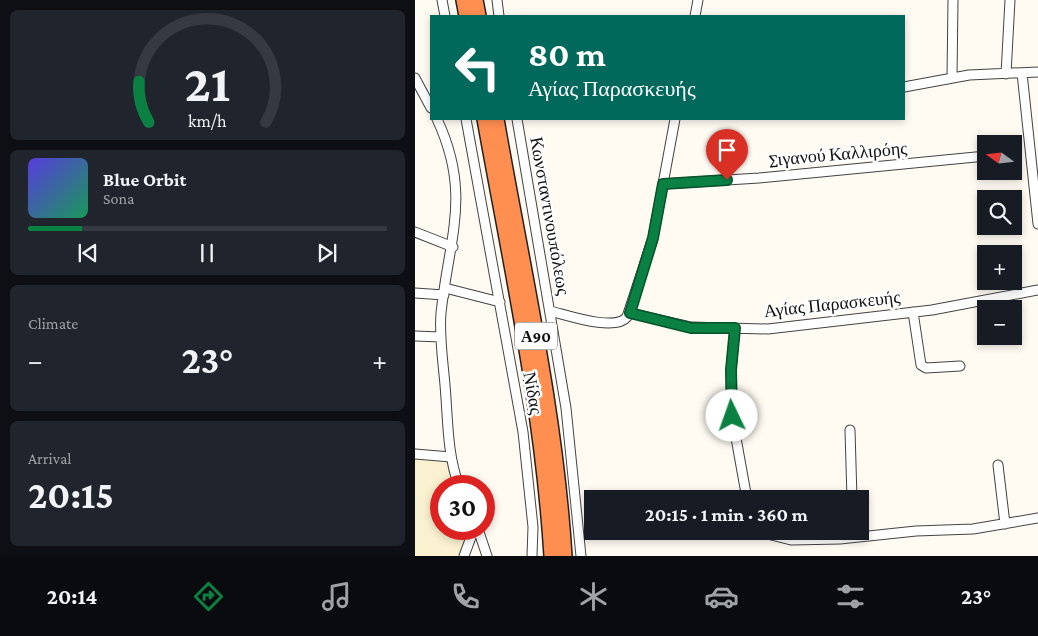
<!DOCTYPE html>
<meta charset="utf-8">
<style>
body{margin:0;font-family:"Crimson Pro",serif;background:#20242c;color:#f1f3f6;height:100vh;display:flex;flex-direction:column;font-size:19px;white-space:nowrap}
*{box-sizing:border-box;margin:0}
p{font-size:16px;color:#9ea1a6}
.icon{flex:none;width:28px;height:28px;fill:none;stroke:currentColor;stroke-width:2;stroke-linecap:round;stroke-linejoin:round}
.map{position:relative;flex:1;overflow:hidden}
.sheet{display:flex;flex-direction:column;gap:10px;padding:10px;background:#0d0f14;width:415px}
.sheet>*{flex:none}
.guide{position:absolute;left:15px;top:15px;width:475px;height:105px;border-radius:0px;box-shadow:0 2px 8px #0003;background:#00695c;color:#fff;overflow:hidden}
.needle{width:32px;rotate:285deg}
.buttons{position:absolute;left:562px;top:135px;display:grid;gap:10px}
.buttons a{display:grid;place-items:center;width:45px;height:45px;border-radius:0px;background:#171b24;box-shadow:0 2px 8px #0003;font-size:25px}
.speed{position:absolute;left:15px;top:475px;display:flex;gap:10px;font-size:25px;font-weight:700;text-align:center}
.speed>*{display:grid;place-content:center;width:65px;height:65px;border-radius:50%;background:#171b24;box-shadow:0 2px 8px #0003;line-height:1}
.speed .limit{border:8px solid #d22;background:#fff;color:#111}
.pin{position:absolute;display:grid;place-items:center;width:42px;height:42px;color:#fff;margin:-51px -21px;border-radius:50% 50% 50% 0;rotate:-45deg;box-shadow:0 0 5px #0007}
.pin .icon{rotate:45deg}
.me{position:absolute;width:55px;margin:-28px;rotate:357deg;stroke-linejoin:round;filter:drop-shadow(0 0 4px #0008)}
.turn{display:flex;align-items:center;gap:18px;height:105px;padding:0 15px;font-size:22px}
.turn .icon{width:65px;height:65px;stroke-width:2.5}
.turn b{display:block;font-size:35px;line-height:42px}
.big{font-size:38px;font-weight:700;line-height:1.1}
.sheet .card{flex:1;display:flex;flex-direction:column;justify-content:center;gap:8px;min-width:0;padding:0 18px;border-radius:8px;background:#20242c}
.sheet .dial{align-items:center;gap:0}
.dial svg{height:130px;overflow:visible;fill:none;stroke:#363941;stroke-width:7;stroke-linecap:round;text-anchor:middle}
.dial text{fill:#f1f3f6;stroke:none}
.song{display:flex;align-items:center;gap:15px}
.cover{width:60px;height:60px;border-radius:8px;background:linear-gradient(135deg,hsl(250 70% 55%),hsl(150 70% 35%))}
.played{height:5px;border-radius:2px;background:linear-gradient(90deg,#0b8043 15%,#363941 15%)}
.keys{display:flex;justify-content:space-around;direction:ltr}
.heat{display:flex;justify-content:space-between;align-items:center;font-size:28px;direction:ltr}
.trip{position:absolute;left:169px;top:490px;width:285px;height:50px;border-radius:0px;background:#171b24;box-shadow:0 2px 8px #0003;font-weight:700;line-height:50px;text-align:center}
.tabs{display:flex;height:80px;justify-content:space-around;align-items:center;background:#090b0e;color:#9ea1a6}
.tabs .icon{width:35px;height:35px}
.tabs .current{color:#0b8043}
.tabs b{font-size:22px;color:#f1f3f6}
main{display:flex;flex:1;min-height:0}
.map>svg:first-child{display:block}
</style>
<main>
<section class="sheet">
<div class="card dial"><svg viewBox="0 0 100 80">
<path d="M14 69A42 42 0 1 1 86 69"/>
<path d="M14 69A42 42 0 0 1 8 44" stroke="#0b8043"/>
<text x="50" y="56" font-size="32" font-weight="700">21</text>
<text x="50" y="72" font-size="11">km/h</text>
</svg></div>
<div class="card">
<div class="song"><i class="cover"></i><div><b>Blue Orbit</b><p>Sona</p></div></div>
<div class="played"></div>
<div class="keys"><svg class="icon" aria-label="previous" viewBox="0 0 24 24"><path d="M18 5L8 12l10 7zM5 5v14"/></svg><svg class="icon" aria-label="pause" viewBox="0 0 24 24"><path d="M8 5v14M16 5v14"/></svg><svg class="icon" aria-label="next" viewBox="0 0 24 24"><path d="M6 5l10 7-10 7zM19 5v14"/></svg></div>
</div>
<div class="card"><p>Climate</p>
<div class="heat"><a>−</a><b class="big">23°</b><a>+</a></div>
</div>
<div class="card"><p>Arrival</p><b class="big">20:15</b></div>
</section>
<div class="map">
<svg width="623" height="556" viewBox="0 0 623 556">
<rect width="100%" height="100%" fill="#fffbf3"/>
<path fill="#f9f1cf" d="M0 457 31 460 34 462 41 486H26V529H54L46 556H0Z"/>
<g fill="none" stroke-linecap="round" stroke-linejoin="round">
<g stroke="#434343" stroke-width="11">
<path id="street" d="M27 0 30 16
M82 0 84 16
M280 16 283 0
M607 73 623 224
M591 74 595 0
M0 78 16 108
M537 78 538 0
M489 87 554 75 623 72
M22 119C57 194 34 237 26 313 24 336 28 361 30 385 33 419 32 454 44 486
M51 119 108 432 118 527 117 556
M102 119 151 408 166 556
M248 184 344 178 571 156
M0 232 38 247
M30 288 85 302
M0 293 29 295
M135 311C152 315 200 332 212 317L238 238 260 119
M498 312 506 365 511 368 545 366
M215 313 276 327 353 329 517 310 623 290
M320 328 316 370 317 416 332 499
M0 336 26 337
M435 430 437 499
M0 454 36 457
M583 465 590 524
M63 529 72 556
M341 531 376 540 425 539 501 531 558 529 623 518
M49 556 59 529"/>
</g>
<g stroke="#212121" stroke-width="18">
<path id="highway" d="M49 0 52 16
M60 0 63 16
M70 119C96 264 128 409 137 556
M81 119C106 264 140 409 149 556"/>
</g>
<use href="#street" stroke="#fff" stroke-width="9"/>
<use href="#highway" stroke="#ff8e51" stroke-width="15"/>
</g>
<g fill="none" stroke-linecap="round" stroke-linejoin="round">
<g stroke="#07532c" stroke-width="12">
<path id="route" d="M312 180 248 184 238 238 215 313 276 328H320L316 370 317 416"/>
</g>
<use href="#route" stroke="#0b8043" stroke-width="9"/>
</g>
<g text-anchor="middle" stroke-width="5" stroke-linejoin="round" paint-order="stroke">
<rect fill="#fff" stroke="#585858" stroke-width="1" x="100" y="322.5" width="42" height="27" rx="4"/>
<g font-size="16" font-weight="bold" fill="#101010">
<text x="121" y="342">Α90</text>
</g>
<g font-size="18" fill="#101010" stroke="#fff">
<text transform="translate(423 154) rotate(-5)" y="6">Σιγανού Καλλιρόης</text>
<text transform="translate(135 216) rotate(80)" y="6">Κωνσταντινουπόλεως</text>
<text transform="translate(417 304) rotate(-6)" y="6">Αγίας Παρασκευής</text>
<text transform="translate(118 393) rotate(80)" y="6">Νίδας</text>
</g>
</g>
</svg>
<div class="buttons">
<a><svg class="needle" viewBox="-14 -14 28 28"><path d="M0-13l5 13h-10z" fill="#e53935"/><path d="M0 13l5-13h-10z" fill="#9ea1a6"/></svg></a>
<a><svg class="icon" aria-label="search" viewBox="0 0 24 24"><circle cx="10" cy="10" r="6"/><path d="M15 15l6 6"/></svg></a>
<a>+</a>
<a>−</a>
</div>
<div class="speed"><div class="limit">30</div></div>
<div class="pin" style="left:312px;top:180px;background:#d93025"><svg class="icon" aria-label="arrive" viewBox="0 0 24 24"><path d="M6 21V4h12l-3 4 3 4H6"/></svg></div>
<svg class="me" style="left:317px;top:416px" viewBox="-20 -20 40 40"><circle r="19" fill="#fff"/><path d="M0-13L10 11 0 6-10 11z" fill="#0b8043"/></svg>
<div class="trip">20:15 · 1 min · 360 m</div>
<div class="guide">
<div class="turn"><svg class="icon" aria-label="left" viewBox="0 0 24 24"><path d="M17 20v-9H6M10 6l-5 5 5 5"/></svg><div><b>80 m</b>Αγίας Παρασκευής</div></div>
</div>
</div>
</main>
<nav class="tabs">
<b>20:14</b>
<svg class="icon current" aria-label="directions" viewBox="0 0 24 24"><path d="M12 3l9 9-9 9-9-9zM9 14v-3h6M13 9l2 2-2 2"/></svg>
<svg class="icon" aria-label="music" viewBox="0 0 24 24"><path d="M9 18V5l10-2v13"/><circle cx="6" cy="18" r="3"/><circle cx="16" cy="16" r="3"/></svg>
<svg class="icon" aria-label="phone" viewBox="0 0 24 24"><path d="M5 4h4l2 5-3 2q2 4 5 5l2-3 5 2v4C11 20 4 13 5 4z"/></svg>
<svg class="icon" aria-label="climate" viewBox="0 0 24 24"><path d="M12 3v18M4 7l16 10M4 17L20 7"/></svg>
<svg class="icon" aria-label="car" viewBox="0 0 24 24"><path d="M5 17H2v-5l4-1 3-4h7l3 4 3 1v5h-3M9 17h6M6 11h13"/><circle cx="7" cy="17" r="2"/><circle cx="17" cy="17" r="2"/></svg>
<svg class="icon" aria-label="filters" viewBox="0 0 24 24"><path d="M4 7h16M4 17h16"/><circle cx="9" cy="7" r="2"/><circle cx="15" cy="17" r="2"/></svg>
<b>23°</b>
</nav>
